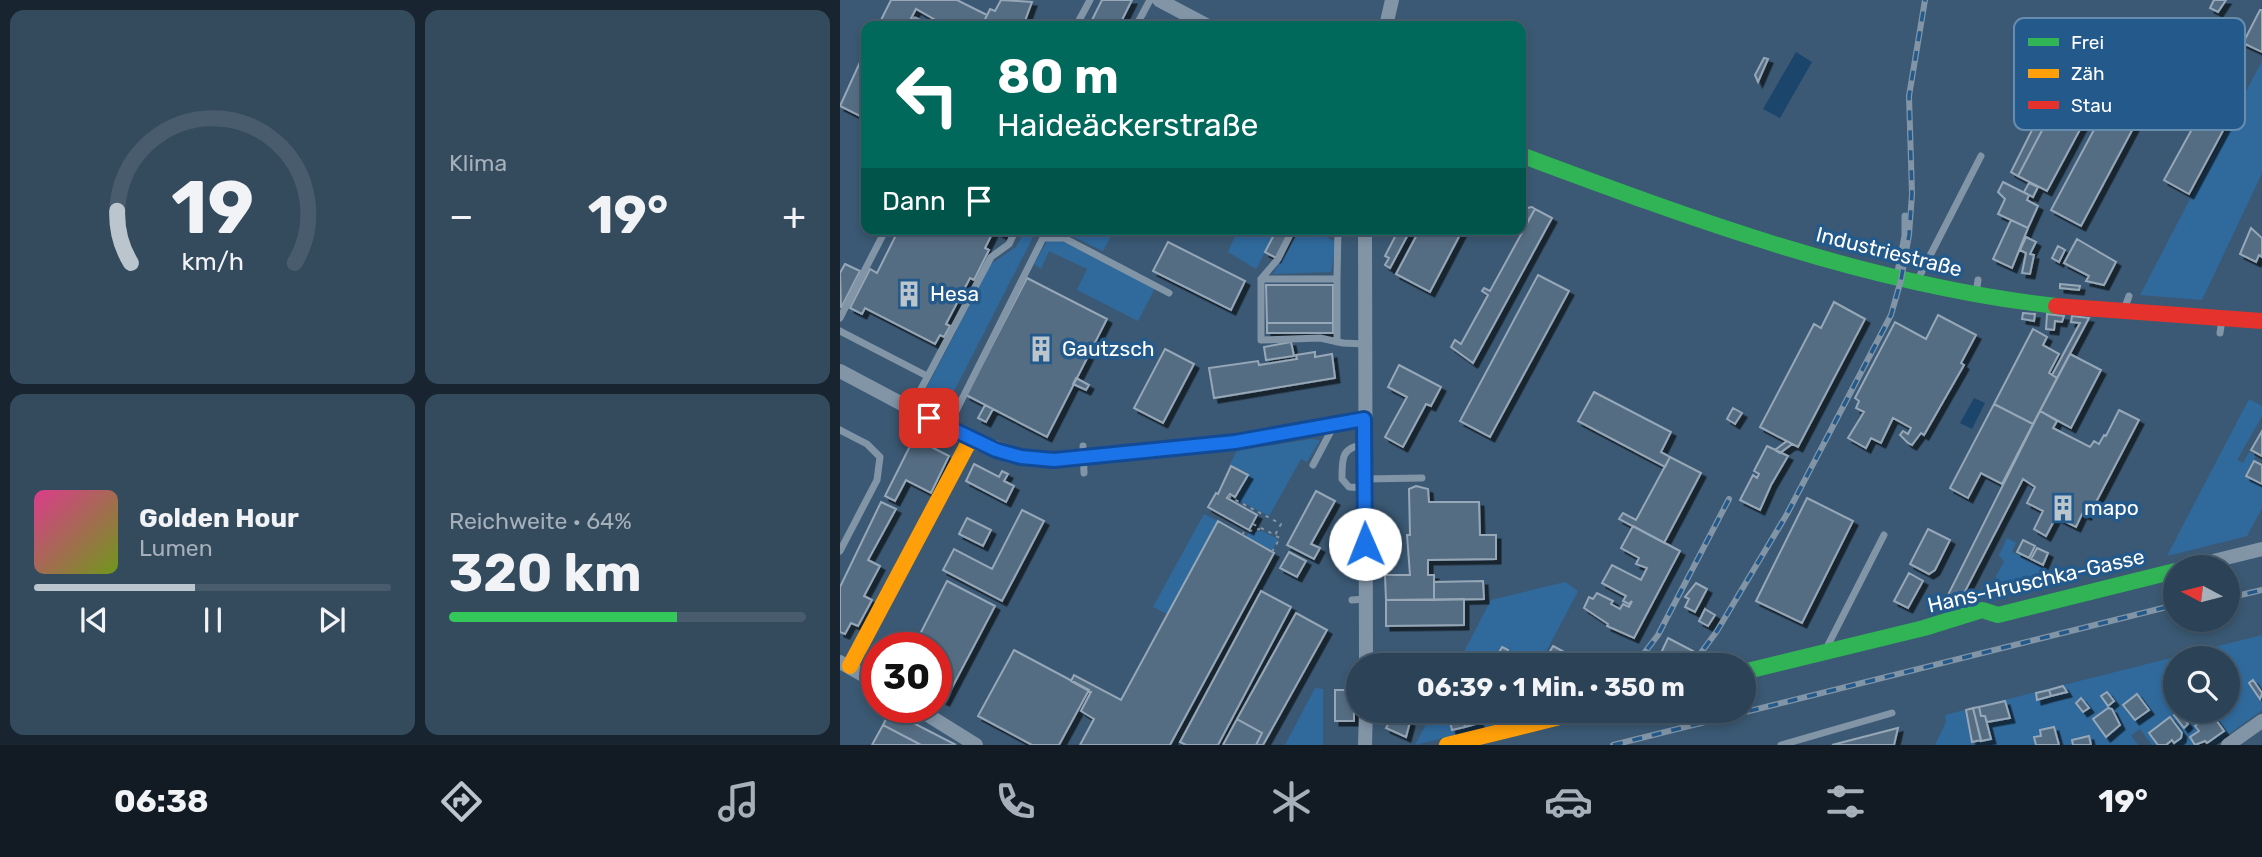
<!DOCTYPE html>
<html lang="de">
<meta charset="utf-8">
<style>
body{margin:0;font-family:Rubik,sans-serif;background:#344a5d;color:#f1f3f6;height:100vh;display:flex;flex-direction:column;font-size:26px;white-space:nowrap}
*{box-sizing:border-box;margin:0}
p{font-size:23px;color:#a6b0ba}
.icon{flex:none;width:38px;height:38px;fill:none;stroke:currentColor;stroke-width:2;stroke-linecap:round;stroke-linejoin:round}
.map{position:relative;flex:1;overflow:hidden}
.side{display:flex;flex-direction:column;gap:10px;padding:10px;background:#182530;width:840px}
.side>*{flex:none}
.top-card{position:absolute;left:21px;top:21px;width:665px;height:214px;border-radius:14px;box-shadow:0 4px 10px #0003,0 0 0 2px #485c6d;background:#00695c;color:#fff;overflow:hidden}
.needle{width:46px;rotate:277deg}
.buttons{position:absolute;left:1323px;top:555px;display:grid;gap:14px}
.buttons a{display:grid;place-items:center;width:77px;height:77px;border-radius:50%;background:#2c4357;box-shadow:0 4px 10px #0003,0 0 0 2px #485c6d;font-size:35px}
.speed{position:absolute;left:21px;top:632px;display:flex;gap:14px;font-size:35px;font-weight:700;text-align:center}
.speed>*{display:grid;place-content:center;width:91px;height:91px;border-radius:50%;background:#2c4357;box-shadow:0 4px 10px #0003,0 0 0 2px #485c6d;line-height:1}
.speed .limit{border:10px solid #d22;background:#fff;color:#111}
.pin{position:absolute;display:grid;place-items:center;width:60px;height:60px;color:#fff;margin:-30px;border-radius:14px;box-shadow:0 4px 10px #0006}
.me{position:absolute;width:77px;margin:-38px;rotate:359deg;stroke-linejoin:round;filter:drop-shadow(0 0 5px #0008)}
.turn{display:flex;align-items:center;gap:24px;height:147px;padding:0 21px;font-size:32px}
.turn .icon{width:91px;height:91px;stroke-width:2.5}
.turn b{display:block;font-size:49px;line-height:60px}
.then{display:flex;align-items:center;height:66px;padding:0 21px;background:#0003;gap:14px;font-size:26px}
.big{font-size:52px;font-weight:700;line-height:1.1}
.side .card{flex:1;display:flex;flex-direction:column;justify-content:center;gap:10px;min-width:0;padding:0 24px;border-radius:14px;background:#344a5d}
.side .dial{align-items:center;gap:0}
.dial svg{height:182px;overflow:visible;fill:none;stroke:#485c6d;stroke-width:7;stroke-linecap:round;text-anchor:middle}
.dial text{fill:#f1f3f6;stroke:none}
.song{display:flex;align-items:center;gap:21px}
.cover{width:84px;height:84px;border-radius:10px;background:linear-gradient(135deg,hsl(330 70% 55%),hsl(80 70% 35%))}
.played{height:7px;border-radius:4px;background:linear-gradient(90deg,#bac5ce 45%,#485c6d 45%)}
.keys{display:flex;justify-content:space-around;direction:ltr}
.heat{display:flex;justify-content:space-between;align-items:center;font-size:38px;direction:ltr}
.charge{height:10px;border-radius:5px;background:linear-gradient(90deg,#34c759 64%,#485c6d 0)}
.side .tiles{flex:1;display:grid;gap:10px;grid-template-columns:repeat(2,1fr)}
.trip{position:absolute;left:506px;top:653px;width:410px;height:70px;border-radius:35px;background:#2c4357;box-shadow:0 4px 10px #0003,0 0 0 2px #485c6d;font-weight:700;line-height:70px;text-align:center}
.tabs{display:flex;height:112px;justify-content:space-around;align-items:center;background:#121b23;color:#a6b0ba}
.tabs .icon{width:49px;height:49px}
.tabs .current{color:#bac5ce}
.tabs b{font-size:32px;color:#f1f3f6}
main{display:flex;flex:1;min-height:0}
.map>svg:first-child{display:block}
</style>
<main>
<section class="side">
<div class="tiles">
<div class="card dial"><svg viewBox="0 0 100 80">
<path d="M14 69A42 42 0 1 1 86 69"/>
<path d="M14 69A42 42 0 0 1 8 46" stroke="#bac5ce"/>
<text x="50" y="56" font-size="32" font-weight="700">19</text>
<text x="50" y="72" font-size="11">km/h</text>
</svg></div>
<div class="card"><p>Klima</p>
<div class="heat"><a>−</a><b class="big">19°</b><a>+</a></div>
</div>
<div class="card">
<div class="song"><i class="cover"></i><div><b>Golden Hour</b><p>Lumen</p></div></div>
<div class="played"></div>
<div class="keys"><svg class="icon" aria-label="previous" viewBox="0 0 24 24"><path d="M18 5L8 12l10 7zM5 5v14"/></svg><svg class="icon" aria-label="pause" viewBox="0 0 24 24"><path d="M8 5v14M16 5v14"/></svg><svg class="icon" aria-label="next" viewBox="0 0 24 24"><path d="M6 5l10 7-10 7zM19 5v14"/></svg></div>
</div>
<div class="card"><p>Reichweite · 64%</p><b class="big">320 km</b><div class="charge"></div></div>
</div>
</section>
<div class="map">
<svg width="1422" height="745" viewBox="0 0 1422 745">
<defs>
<filter id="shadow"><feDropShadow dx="4.5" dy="4.5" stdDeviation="0" flood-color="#0009"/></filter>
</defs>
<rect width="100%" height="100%" fill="#3b5974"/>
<path fill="#306a9d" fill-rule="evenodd" d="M1422 61V173L1362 300 1300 295Z
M186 229H197L108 403 85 391 151 264 176 247Z
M226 229H275L263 251 224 232Z
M398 229H437L416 269 388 252Z
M484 236 496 242 491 272 433 274 456 237Z
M207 241H222L315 288 298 321 237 290 247 269 209 251 201 269 194 264Z
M1409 399 1422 406V416L1397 460 1403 463 1409 452 1416 456 1404 476 1422 486V508L1407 536 1327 556Z
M471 439 480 440 467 462 461 459 429 516 396 499 409 474 390 464 397 451Z
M364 514 378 521 327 614 313 607Z
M422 531 438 539 432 551 406 537 408 533Z
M1167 538 1176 543 1172 552 1225 579 1160 596 1156 576 1164 562 1159 555Z
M725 582 738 591 699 665H617L651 600Z
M1422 635V710L1374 745 1365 741 1359 745H1312L1300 729 1291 735 1298 745H1095L1106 722 1105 715ZM1335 658H1388V710H1335Z
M475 688 483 689V745H445Z
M593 711H675L669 721 575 745Z"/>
<path fill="#1c456c" d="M956 52 972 62 940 118 923 109Z
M1134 398 1145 403 1132 429 1120 423Z"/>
<path fill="#556d83" stroke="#96a7b7" stroke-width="2" filter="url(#shadow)" d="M51 0H117L147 15 142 26H106L76 9 67 26H38Z
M161 0 192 2 183 26H142L150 9 155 11Z
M262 0H292L279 26H249Z
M1374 0H1386L1378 12 1370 8Z
M1420 10H1422V52L1403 43Z
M26 49V119L0 106Z
M924 58 928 59 918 82 915 75Z
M1219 76 1228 81 1178 176 1171 172Z
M1228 81 1258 96 1207 191 1178 176Z
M1368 100 1392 114 1349 194 1324 180Z
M1263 105 1296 123 1241 226 1211 210 1256 126 1253 124Z
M1163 182 1189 195 1187 200 1198 206 1188 228 1158 214 1165 199 1158 192Z
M1189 183 1198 187 1193 197 1184 192Z
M692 207 695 209 688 221 682 217 687 208Z
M695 209 712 218 633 363 611 347 615 340 621 344 648 295 642 291 644 288 650 291Z
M1171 220 1188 228 1172 268 1153 259Z
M1411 228 1422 238V257L1419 255 1416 262 1400 254Z
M59 229H166L163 235 154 230 145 248 149 250 134 280 130 278 106 324 110 326 104 337 100 335 95 344 25 308 22 314 10 308 30 269 37 273Z
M437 229H451L436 258 425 252Z
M559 229H571L550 268 545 265 549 258 545 256Z
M580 229H623L590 292 556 274Z
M1186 237 1196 242 1190 254 1194 255 1190 274 1182 273 1186 253 1180 250Z
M1237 239 1276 262 1264 285 1246 281 1249 276 1224 263Z
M328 242 405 281 391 310 313 271Z
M1218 246 1225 250 1219 262 1212 258Z
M5 264 20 271 1 308 0 273Z
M698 275 729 291 650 437 620 421Z
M187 278 267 319 207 437 126 395Z
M1220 284 1240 286 1239 290 1220 288Z
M426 285H493V323H427Z
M994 302 1025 319 958 447 920 427 974 324 981 328Z
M1183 313 1195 314 1194 321 1182 319Z
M1207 314 1224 316 1222 322 1215 321 1214 330 1206 329Z
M1098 315 1136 335 1121 363 1124 365 1084 435 1081 433 1072 445 1068 443 1060 435 1063 431 1068 434 1071 428 1053 418 1041 443 1031 438 1026 448 1008 438 1024 412 1016 408 1019 401 1015 398 1055 322 1086 339Z
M1232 316 1249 318 1217 378 1212 375 1240 323 1231 322Z
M427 323H493V333H427Z
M1193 329 1207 337 1203 345 1219 354 1209 373 1217 378 1193 424 1154 404Z
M451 342 454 356 426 360 424 347Z
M325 349 354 364 323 423 294 408Z
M475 352V357L492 354 495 378 374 398 369 368 418 361 419 365 457 359 456 355Z
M1230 354 1261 370 1231 428 1200 411Z
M559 365 601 387 591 406 586 404 563 447 545 437 567 397 548 387Z
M236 378 249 385 246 390 233 384Z
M754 392 831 432 821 452 830 457 825 467 738 421Z
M1154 404 1193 424 1162 484 1141 473 1128 498 1110 488Z
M145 405 153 409 146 422 138 418Z
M893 408 902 413 895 424 887 419Z
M1279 410 1299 420 1254 506 1249 503 1247 515 1242 514 1236 527 1216 517 1206 536 1194 529 1203 511 1187 503 1195 487 1183 479 1119 603 1107 597 1200 411 1217 421 1213 428 1250 447 1254 441 1259 444 1264 435 1266 436Z
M1422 431V456L1411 450Z
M74 438 109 456 91 493 66 480 55 501 45 496Z
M947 441 952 444 940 453 935 450Z
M927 446 948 456 931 485 920 510 900 500 913 475 917 478 919 474 914 471Z
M830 457 861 473 824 543 779 519 783 513 796 520Z
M1414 461 1422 465V484L1406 476Z
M134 464 159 477 162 471 168 474 164 481 174 486 166 502 126 481Z
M391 466 408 475 395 497 390 494 387 498 417 515 409 530 368 507 376 493 378 494Z
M576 486 588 489 589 502H639L640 535H656V559L588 560V575H594V600H546L545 575H570L567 535H570L569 489Z
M476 491 495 501 471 544 480 548 474 559 447 545Z
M967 498 1013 521 962 623 916 601Z
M41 502 56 509 28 560 40 566 24 596 32 600 18 626 11 623 5 634 0 632V587Z
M182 510 204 521 162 601 103 570 114 549 152 569Z
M127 518 151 530 143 546 119 534Z
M378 521 434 553 330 745H240L254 719 241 711 251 692 231 681 234 675 281 700Z
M793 526 840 551 794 638 767 626 768 624 744 608 749 597 753 599 757 593 773 601 771 604 780 609 783 604 789 607 792 601 789 604 783 601 786 596 762 583 772 565 801 580 807 568 796 564 799 558 781 548Z
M1088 529 1110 540 1095 570 1089 574 1070 564Z
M1183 540 1195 546 1189 558 1177 552Z
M1197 548 1208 553 1203 565 1191 559Z
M449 552 466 561 457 577 440 568Z
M1069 573 1083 581 1068 608 1054 601Z
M107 581 155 606 105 701 96 697V648H73Z
M643 581 644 599 594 600V582Z
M856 583 867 589 855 612 845 607 849 599 845 597Z
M421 591 451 607 378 745H346L340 742Z
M624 599V625L546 626V600Z
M865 609 875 615 868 626 859 621Z
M456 613 487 630 423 745H416L422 733 397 719Z
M828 638 853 651 846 665 821 653Z
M713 646 728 654 723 665H702Z
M662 647 668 650 660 665H652Z
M174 650 249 690 219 745H192L138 716Z
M1413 680 1422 693 1420 699 1409 683Z
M1223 686 1227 692 1211 696 1209 690Z
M495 690H514V721H495Z
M1209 690 1211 696 1197 700 1196 693Z
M1267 692 1274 701 1268 706 1261 696Z
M1297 694 1309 710 1295 720 1283 705Z
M1241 698 1249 708 1243 712 1236 703Z
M1165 701 1170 718 1147 722 1145 716H1141L1139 707Z
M1139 707 1141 716H1145L1151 739 1141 741 1133 708Z
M1133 708 1141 740 1132 742 1126 710Z
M1268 708 1272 709 1280 725 1266 737 1253 719Z
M614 710H621L625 727 612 730 608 714Z
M621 710H635L639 723 625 727Z
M50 711 116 745H81L43 725Z
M1338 711 1348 724 1344 728 1334 715Z
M554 713 570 722 566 737 546 728Z
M1371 713 1384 731 1367 743 1365 741 1355 745 1350 737 1359 731 1355 726Z
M1330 717 1342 733 1341 738 1334 743 1332 740 1326 745H1318L1309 733Z
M397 719 422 733 416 745H383Z
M43 725 81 745H32Z
M1214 727 1219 745H1196L1194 737 1201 736 1200 730Z
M1058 728 1054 745H992Z
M1249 736 1251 745H1233L1232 740Z"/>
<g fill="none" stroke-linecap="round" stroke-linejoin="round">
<path stroke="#8295a7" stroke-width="2" stroke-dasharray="3.5 5" stroke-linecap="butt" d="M388 496 441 524 435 535 413 524
M402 535 404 532 420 529
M432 552 440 538 436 536"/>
<path stroke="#8295a7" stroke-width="7" d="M75 20 87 26
M236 26 250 0
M296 26 310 0
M1057 277 1065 236V216
M421 279 438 259 453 229
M497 279 498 229
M1076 283 1141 156
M1136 294 1138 280
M1284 310 1289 296
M0 318 46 229
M0 331 87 376
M1380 333 1382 319
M497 342V279H421V340L480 338 503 343 524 344
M71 408 151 257 169 244 176 229
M108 427 203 238H224L329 293
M0 430 27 444 40 457 37 480 0 551
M524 445C501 447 502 459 502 479L509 487 524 488
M243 446 244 473
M473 465 492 429
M525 479 582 478
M512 600 525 599
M987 647 1044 535
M941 745 1052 713"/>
<path stroke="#8295a7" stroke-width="14" d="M319 0 368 26
M546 26 552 0
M525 229 526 665
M0 371 130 440
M1349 567 1422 549
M0 662 37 683
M75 707 136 745
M525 745 526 710
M1388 745 1422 721"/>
<path stroke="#30b455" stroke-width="16" d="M681 155C855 220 1030 285 1216 306
M903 672 1084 628 1142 610 1158 615 1335 571"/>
<path stroke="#ff9f0a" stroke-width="16" d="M10 666 130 440 181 457 214 460 395 442 524 419
M607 745 748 710"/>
<path stroke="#e5322d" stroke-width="16" d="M1216 306 1422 321"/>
<g stroke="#8295a7" stroke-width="6">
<path id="rail" d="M1388 598 1422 590
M795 665 818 635 889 499
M852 665 877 631 947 514 1051 315 1061 280 1069 235 1072 194 1069 96 1085 0
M773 745 1335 605"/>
</g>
<use href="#rail" stroke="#245a8b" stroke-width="3.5" stroke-dasharray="10" stroke-linecap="butt"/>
</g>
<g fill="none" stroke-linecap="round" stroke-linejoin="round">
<g stroke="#114b97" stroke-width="18">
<path id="route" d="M89 418 156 450 181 457 214 460 395 442 524 419 525 544"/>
</g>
<use href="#route" stroke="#1a73e8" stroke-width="12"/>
</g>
<defs>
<g id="building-bare" transform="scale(2.1)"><path d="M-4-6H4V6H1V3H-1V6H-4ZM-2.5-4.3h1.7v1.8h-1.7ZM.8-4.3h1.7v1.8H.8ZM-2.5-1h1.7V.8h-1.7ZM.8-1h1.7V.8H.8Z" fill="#bac5ce" stroke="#245a8b" stroke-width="2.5" paint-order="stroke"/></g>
</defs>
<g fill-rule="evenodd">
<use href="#building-bare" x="69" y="294"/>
<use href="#building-bare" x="201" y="349"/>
<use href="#building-bare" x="1223" y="508"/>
</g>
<g text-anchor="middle" stroke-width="7" stroke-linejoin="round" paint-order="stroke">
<g font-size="21" fill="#fff" stroke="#245a8b">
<text transform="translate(1049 252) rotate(14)" y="7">Industriestraße</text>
<text transform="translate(1196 581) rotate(-13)" y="7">Hans-Hruschka-Gasse</text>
</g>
<g font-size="21" fill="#fff" stroke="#245a8b" text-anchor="start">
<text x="90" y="301">Hesa</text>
<text x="222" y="356">Gautzsch</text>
<text x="1244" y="515">mapo</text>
</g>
</g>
<rect x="1174" y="18" width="231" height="112" rx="10" fill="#245a8b" stroke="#668cae" stroke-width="2"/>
<rect x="1188" y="38" width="31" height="8" fill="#30b455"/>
<rect x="1188" y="69" width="31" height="9" fill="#ff9f0a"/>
<rect x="1188" y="101" width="31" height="8" fill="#e5322d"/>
<g font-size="19" fill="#fff">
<text x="1231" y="49">Frei</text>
<text x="1231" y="80">Zäh</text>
<text x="1231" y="112">Stau</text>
</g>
</svg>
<div class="buttons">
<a><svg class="needle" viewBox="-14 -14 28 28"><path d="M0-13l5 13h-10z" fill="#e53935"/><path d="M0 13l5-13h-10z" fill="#a6b0ba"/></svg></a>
<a><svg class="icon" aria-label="search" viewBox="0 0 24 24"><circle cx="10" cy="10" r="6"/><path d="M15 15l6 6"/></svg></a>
</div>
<div class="speed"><div class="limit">30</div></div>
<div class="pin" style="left:89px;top:418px;background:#d93025"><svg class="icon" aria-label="arrive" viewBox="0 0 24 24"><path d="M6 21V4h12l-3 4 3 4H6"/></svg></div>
<svg class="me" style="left:525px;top:544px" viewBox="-20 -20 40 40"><circle r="19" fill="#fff"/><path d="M0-13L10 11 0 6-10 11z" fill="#1a73e8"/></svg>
<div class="trip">06:39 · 1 Min. · 350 m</div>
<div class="top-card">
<div class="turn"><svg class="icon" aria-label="left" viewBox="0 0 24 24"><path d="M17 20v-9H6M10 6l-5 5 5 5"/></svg><div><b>80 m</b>Haideäckerstraße</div></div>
<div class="then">Dann<svg class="icon" aria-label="arrive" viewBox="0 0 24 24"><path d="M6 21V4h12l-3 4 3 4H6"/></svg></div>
</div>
</div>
</main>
<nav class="tabs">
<b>06:38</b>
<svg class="icon current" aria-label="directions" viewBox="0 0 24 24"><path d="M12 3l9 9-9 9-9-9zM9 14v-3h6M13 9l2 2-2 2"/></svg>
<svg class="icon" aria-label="music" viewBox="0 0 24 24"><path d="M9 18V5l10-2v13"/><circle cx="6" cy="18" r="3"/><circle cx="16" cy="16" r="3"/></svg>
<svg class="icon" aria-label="phone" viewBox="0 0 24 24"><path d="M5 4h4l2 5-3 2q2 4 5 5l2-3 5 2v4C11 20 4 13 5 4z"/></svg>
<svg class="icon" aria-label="climate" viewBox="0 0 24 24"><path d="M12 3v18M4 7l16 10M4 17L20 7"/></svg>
<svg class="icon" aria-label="car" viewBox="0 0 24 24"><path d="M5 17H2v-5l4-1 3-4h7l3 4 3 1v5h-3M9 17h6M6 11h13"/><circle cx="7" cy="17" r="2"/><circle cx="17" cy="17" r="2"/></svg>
<svg class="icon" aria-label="filters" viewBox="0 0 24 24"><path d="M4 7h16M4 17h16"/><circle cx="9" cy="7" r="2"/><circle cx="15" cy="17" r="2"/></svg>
<b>19°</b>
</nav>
